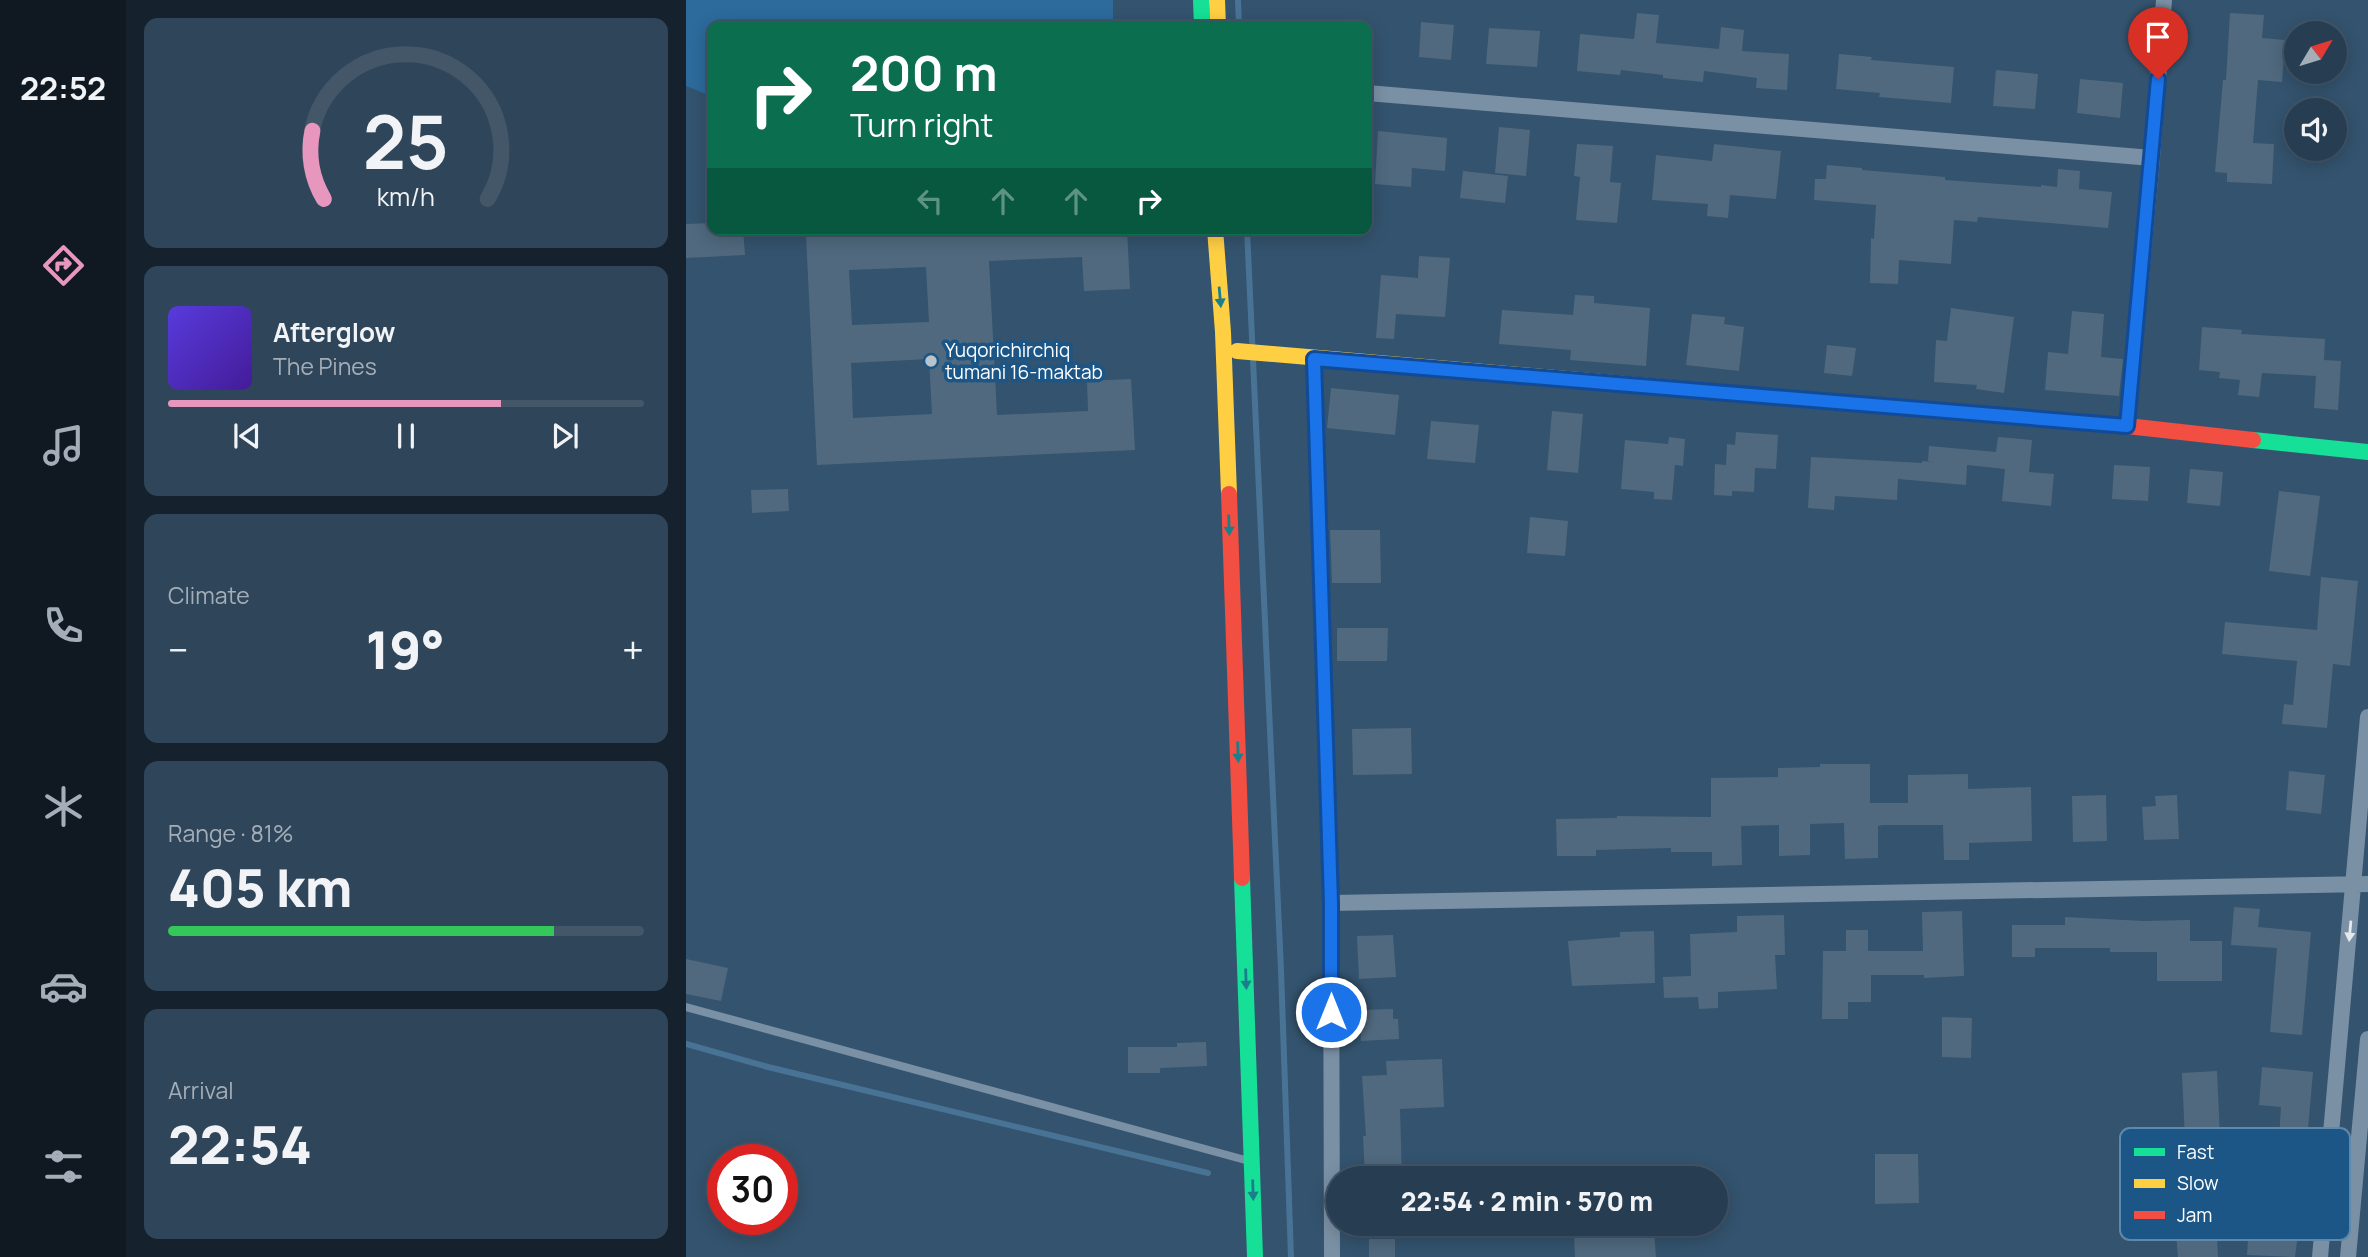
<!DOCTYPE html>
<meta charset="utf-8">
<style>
body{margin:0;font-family:Manrope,sans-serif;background:#2f4559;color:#f1f3f6;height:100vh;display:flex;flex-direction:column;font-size:26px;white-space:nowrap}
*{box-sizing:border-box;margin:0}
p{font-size:23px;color:#a4aeb8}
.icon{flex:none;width:38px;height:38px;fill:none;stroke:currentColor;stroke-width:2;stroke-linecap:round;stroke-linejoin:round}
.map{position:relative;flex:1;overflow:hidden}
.details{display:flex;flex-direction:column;gap:18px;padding:18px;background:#15222d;width:560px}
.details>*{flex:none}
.guide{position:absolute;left:21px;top:21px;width:665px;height:214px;border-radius:14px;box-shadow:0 4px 18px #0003,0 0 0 2px #435769;background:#0b6e4f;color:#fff;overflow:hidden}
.needle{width:46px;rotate:52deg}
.fabs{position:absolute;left:1598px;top:21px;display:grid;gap:14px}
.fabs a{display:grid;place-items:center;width:63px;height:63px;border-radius:50%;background:#273e52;box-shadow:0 4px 18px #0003,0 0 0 2px #435769;font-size:35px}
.speed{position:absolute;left:21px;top:1144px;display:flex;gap:14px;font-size:35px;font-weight:700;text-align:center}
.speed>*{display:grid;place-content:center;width:91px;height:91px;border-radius:50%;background:#273e52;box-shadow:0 4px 18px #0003,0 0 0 2px #435769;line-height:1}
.speed .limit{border:10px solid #d22;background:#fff;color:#111}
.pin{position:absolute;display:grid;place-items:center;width:60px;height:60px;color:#fff;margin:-72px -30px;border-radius:50% 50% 50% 0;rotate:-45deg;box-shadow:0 0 7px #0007}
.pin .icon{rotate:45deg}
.me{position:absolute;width:77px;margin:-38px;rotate:0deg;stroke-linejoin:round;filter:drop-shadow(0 0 5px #0008)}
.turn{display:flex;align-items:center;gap:24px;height:147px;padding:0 28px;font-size:32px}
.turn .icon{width:91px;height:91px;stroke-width:2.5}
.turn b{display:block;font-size:49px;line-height:60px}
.lanes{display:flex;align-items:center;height:66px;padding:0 28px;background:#0003;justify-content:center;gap:35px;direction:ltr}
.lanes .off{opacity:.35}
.big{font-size:52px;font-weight:800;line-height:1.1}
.details .tile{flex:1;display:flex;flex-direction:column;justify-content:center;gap:10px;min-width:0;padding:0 24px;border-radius:14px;background:#2f4559}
.details .dial{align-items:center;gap:0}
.dial svg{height:182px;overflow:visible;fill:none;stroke:#435769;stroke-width:7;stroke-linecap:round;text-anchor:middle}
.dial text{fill:#f1f3f6;stroke:none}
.song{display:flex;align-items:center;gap:21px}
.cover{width:84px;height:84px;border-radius:10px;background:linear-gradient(135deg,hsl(250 70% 55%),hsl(260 70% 35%))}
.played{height:7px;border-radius:4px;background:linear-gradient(90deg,#e797bd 70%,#435769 70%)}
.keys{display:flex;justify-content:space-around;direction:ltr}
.heat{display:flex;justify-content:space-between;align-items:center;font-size:38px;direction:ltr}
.charge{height:10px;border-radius:5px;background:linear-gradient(90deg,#34c759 81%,#435769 0)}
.trip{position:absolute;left:640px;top:1166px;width:402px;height:70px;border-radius:35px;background:#273e52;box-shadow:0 4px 18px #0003,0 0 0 2px #435769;font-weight:800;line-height:70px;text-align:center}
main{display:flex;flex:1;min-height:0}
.tabs{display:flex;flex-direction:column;width:126px;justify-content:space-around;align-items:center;background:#101921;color:#a4aeb8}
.tabs .icon{width:49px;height:49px}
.tabs .current{color:#e797bd}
.tabs b{font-size:32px;color:#f1f3f6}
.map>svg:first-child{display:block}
</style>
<main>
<nav class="tabs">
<b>22:52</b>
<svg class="icon current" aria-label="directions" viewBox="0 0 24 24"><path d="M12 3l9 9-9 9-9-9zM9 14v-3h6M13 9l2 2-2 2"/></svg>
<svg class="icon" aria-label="music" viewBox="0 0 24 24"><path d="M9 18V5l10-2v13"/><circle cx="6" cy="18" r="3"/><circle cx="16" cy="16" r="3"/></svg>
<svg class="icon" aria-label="phone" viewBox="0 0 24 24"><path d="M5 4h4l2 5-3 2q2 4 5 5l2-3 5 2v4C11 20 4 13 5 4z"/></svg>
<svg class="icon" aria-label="climate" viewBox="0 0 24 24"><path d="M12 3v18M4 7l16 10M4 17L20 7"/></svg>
<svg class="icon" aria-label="car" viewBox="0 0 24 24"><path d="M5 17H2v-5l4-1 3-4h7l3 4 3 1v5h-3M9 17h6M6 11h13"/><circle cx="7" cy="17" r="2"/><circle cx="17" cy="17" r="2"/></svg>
<svg class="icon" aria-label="filters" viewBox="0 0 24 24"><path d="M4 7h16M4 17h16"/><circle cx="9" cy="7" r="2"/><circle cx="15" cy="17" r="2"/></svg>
</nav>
<section class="details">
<div class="tile dial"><svg viewBox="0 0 100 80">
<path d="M14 69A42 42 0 1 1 86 69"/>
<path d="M14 69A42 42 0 0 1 9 39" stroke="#e797bd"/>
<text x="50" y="56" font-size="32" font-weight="700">25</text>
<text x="50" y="72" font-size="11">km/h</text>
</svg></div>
<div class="tile">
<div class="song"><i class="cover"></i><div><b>Afterglow</b><p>The Pines</p></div></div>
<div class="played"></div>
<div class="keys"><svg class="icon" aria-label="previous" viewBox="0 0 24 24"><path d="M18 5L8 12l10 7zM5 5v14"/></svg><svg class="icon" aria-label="pause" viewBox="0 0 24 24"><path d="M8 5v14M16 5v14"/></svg><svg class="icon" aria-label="next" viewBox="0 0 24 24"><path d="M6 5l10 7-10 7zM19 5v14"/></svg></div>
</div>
<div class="tile"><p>Climate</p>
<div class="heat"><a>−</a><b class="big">19°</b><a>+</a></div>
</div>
<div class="tile"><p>Range · 81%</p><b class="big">405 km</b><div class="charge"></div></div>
<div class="tile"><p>Arrival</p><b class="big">22:54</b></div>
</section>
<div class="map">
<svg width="1682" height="1257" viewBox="0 0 1682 1257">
<rect width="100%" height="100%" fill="#34536e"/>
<path fill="#2c6b9c" d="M0 0H427V26H26L25 96 0 86Z"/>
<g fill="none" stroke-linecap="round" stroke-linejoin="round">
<path stroke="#497395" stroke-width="6" d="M552 0 553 26
M561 229 595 970 605 1257
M0 1044 82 1067 522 1173"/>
</g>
<path fill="#50697e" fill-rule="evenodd" d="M951 13 973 15 970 43 1033 49 1035 27 1058 30 1056 51 1103 54 1101 90 1070 88 1071 78 1018 71 1017 82 977 78V75L935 70 934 75 891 71 894 34 948 39Z
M1544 13 1578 15 1576 38 1599 40 1596 82 1572 80 1567 143 1588 144 1586 184 1541 182V173L1529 172 1537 80H1540Z
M735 22 768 25 765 60 733 57Z
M803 28 854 31 851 67 800 64Z
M1153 54 1186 57 1185 60 1268 67 1265 103 1193 97 1194 93 1150 89Z
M1310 70 1352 74 1349 109 1307 106Z
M1394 79 1437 83 1434 118 1391 113Z
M813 127 844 130 840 176 809 173Z
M692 131 761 138 759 171 726 168 725 187 689 184Z
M891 144 927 146 924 182 935 183 931 223 890 220 894 177 888 176Z
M1028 144 1095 151 1090 199 1044 195 1042 218 1021 216 1022 204 966 200 970 155 1026 161Z
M1141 165 1176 168V170L1259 177V180L1355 187V185L1371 187 1372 169 1394 171 1393 189 1426 192 1422 228 1292 217 1291 222 1268 220 1265 264 1213 260 1212 284 1184 283 1185 238 1188 239 1190 205 1128 200 1129 179H1140Z
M777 171 822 176 819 203 774 198Z
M26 223V229H57L59 255 0 258V224Z
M242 229H441L444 289 398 291 396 257 303 261 311 415 402 411 401 381 445 379 449 450 131 465 120 235ZM240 267 243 322 166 325 163 270ZM243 359 246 414 167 418 165 363Z
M733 256 764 258 759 317 710 314 708 339 690 338 695 275 732 278Z
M889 295 908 296V303L964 308 960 366 884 360 885 350 813 344 816 310 887 315Z
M1265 308 1328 317 1318 393 1290 389 1291 385 1248 382 1250 340 1261 341Z
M1386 311 1418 314 1415 357 1437 359 1433 396 1359 390 1362 352 1382 354Z
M1006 314 1039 317 1038 324 1058 327 1053 371 1000 365Z
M1516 327 1556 330 1555 334 1639 339 1638 360 1655 361 1652 410 1628 408 1630 376 1576 373 1573 397 1552 395 1554 380 1533 378 1534 372 1513 370Z
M1141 345 1170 348 1166 376 1138 373Z
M645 388 713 395 709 435 641 428Z
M866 411 897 414 892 473 861 470Z
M745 421 793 425 789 463 741 459Z
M1050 432 1092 435 1090 469 1069 468 1068 492 1046 491V496L1028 495 1029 464 1040 465 1041 444 1049 445Z
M983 437 999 439 997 466 989 465 986 500 968 499V492L935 489 939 440 982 444Z
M1312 437 1346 440 1343 472 1368 474 1365 506 1316 501 1319 469 1281 465 1280 485 1212 479 1211 500 1149 496 1148 510 1122 508 1125 457 1236 463V461L1247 462 1242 461 1243 446 1310 452Z
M1428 465 1464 467 1462 501 1426 499Z
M1504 469 1537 472 1534 506 1501 503Z
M102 489 103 511 66 513 65 490Z
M1593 491 1634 496 1624 576 1583 571Z
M844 517 882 521 879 556 841 553Z
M644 530H694L695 583H646Z
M1635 577 1672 581 1664 666 1647 664 1641 728 1596 724 1598 704 1607 705 1611 661 1536 654 1539 622 1631 630Z
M651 628H702L701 661H651Z
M725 728 726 774 667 775 666 729Z
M1134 764H1184V803H1222V775L1282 774V789L1345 787 1346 841 1283 843V860H1258L1257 825H1197L1192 826V858L1159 859 1158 823 1124 824V855L1093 856V825L1055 826 1056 865 1026 866V852H985V848L910 850V856H871L870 819 931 818V816L1025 817V778L1092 777V768L1134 767Z
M1603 771 1639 775 1635 814 1600 810Z
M1420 795 1421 841 1387 842 1386 796Z
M1491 795 1493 839 1458 840 1456 807 1470 806 1469 796Z
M1548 907 1574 909 1572 927 1625 932 1616 1035 1584 1032 1591 948 1545 945Z
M1276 911 1278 976 1238 978V975H1185V1002H1162V1019H1136L1137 951H1160V930H1182V951H1237L1236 912Z
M1098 915 1099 955H1089L1091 989 1032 992V1008L1013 1009 1012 997 978 998 977 977 1005 976 1004 934 1051 932V916Z
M1379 917 1458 921 1504 920V941H1536V981H1471V952H1424V948H1349V957H1326V925H1379Z
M968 931 969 983 886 986 882 941 934 937V932Z
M707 935 710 977 673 979 671 936Z
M0 959 42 968 35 1001 0 994Z
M707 1009V1019H712L713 1039 675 1041 674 1010Z
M1256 1017 1286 1018 1285 1058 1256 1057Z
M520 1042 521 1066 474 1068V1073H442V1047H491V1043Z
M756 1059 758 1107 714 1109 716 1178H679L677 1136H680L676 1076 701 1075 700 1061Z
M1576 1067 1627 1072 1621 1140 1593 1138 1595 1107 1573 1105Z
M1531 1071 1534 1138 1499 1140 1496 1073Z
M1568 1146 1600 1150 1597 1183 1618 1186 1609 1257 1561 1255 1564 1212H1560Z
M1189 1154H1232L1233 1203 1189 1204Z
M1530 1218 1532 1257H1492L1489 1221Z
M968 1230 970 1257H889L888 1234 924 1232V1234Z
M683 1239H709V1257H683Z"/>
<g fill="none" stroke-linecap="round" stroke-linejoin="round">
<path stroke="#7a90a4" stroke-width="8" d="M0 1007 563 1161"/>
<path stroke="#7a90a4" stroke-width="16" d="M681 93 1466 158
M628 359 645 903 646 1257
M1441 426 1466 158 1478 0
M645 903 1682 884
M1634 1257 1682 717
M1662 1257 1682 1039"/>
<path stroke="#16e098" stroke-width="16" d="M515 0 516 26
M1567 440 1682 452
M556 878 569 1257"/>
<path stroke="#ffcf43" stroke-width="16" d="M531 0 532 26
M529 229 537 332 543 494
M551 351 1151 402"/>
<path stroke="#f24e42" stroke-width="16" d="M1151 402 1441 426 1567 440
M543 494 556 878"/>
</g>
<defs><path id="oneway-solid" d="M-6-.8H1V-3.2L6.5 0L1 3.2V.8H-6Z" transform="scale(1.75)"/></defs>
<g fill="#1a7f8b">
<use href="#oneway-solid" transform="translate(534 297) rotate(85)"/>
<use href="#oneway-solid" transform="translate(543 525) rotate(88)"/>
<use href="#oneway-solid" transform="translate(552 752) rotate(88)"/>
<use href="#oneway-solid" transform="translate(560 979) rotate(88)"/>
<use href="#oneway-solid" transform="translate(567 1190) rotate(88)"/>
</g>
<use fill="#e4e9ed" href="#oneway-solid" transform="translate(1664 931) rotate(95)"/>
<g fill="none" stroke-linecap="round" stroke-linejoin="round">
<g stroke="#114b97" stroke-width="18">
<path id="route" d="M645 1012V903L628 359 1441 426 1472 79"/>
</g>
<use href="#route" stroke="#1a73e8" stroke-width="12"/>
</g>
<circle fill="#b8c3cc" stroke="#1b5686" stroke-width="2.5" cx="245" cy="361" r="7"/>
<g text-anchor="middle" stroke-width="7" stroke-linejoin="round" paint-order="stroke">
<g font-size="19" fill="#fff" stroke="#1b5686" text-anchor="start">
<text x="259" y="357">Yuqorichirchiq<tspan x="259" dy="22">tumani 16-maktab</tspan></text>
</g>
</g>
<rect x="1434" y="1128" width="230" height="112" rx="10" fill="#1b5686" stroke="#5f89aa" stroke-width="2"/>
<rect x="1448" y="1148" width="31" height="8" fill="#16e098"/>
<rect x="1448" y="1179" width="31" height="9" fill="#ffcf43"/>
<rect x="1448" y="1211" width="31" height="8" fill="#f24e42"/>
<g font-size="19" fill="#fff">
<text x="1491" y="1159">Fast</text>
<text x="1491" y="1190">Slow</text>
<text x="1491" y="1222">Jam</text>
</g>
</svg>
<div class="fabs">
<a><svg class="needle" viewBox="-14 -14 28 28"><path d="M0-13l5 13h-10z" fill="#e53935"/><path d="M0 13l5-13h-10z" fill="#a4aeb8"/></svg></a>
<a><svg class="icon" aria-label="sound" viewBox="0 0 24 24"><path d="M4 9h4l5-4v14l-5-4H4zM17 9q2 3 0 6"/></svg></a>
</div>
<div class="speed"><div class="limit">30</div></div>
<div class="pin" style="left:1472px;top:79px;background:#d93025"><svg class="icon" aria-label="arrive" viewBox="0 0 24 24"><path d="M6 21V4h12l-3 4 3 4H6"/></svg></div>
<svg class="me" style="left:645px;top:1012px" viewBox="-20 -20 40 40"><circle r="17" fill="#1a73e8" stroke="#fff" stroke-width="3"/><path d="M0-11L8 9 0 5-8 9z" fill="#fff"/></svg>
<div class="trip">22:54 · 2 min · 570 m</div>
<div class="guide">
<div class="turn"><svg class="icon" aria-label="right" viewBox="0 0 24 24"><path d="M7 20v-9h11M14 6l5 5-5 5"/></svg><div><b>200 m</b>Turn right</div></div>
<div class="lanes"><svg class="icon off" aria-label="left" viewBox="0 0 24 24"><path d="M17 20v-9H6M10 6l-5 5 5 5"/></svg><svg class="icon off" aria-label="ahead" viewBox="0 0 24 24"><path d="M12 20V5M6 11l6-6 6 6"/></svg><svg class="icon off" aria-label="ahead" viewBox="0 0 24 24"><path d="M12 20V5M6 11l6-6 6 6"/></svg><svg class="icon" aria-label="right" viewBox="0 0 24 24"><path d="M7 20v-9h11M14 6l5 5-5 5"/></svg></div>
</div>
</div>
</main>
